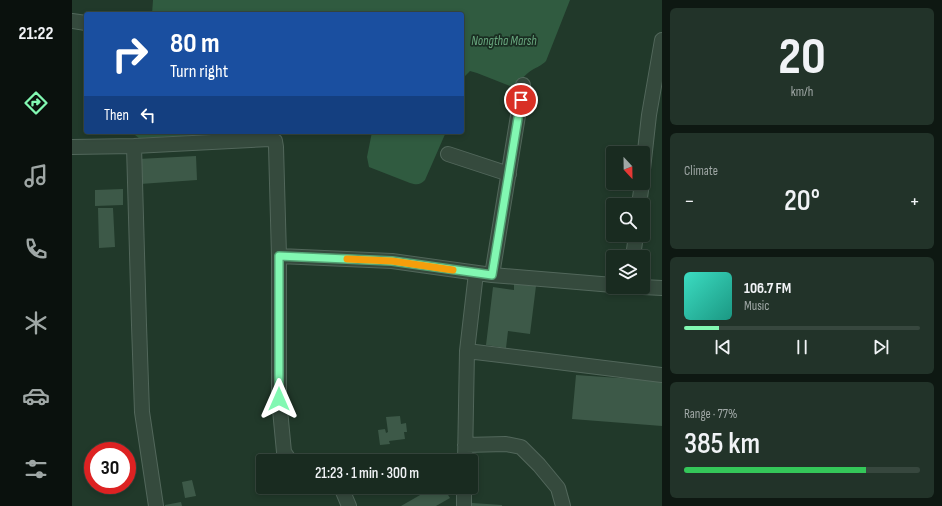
<!DOCTYPE html>
<meta charset="utf-8">
<style>
body{margin:0;font-family:"Sofia Sans Condensed",sans-serif;background:#223329;color:#f1f3f6;height:100vh;display:flex;flex-direction:column;font-size:15px;white-space:nowrap}
*{box-sizing:border-box;margin:0}
p{font-size:13px;color:#9fa7a5}
.icon{flex:none;width:22px;height:22px;fill:none;stroke:currentColor;stroke-width:2;stroke-linecap:round;stroke-linejoin:round}
.map{position:relative;flex:1;overflow:hidden}
.sheet{display:flex;flex-direction:column;gap:8px;padding:8px;background:#0e1812;width:280px}
.sheet>*{flex:none}
.guide{position:absolute;left:12px;top:12px;width:380px;height:122px;border-radius:4px;box-shadow:0 2px 6px #0003,0 0 0 1px #37473e;background:#1a4fa0;color:#fff;overflow:hidden}
.needle{width:26px;rotate:158deg}
.tools{position:absolute;left:534px;top:146px;display:grid;gap:8px}
.tools a{display:grid;place-items:center;width:44px;height:44px;border-radius:4px;background:#192b20;box-shadow:0 2px 6px #0003,0 0 0 1px #37473e;font-size:20px}
.speed{position:absolute;left:12px;top:442px;display:flex;gap:8px;font-size:20px;font-weight:700;text-align:center}
.speed>*{display:grid;place-content:center;width:52px;height:52px;border-radius:50%;background:#192b20;box-shadow:0 2px 6px #0003,0 0 0 1px #37473e;line-height:1}
.speed .limit{border:6px solid #d22;background:#fff;color:#111}
.pin{position:absolute;display:grid;place-items:center;width:34px;height:34px;color:#fff;margin:-17px;border:2px solid #fff;border-radius:50%;box-shadow:0 1px 4px #0007}
.me{position:absolute;width:44px;margin:-22px;rotate:0deg;stroke-linejoin:round;filter:drop-shadow(0 0 3px #0008)}
.turn{display:flex;align-items:center;gap:14px;height:84px;padding:0 20px;font-size:18px}
.turn .icon{width:52px;height:52px;stroke-width:2.5}
.turn b{display:block;font-size:28px;line-height:34px}
.then{display:flex;align-items:center;height:38px;padding:0 20px;background:#0003;gap:8px;font-size:15px}
.big{font-size:30px;font-weight:600;line-height:1.1}
.sheet .tile{flex:1;display:flex;flex-direction:column;justify-content:center;gap:6px;min-width:0;padding:0 14px;border-radius:6px;background:#223329}
.sheet .dial{align-items:center;gap:0}
.dial b{font-size:52px;line-height:1}
.song{display:flex;align-items:center;gap:12px}
.cover{width:48px;height:48px;border-radius:6px;background:linear-gradient(135deg,hsl(170 70% 55%),hsl(170 70% 35%))}
.played{height:4px;border-radius:2px;background:linear-gradient(90deg,#82f8b2 15%,#37473e 15%)}
.keys{display:flex;justify-content:space-around;direction:ltr}
.heat{display:flex;justify-content:space-between;align-items:center;font-size:22px;direction:ltr}
.charge{height:6px;border-radius:3px;background:linear-gradient(90deg,#34c759 77%,#37473e 0)}
.trip{position:absolute;left:184px;top:454px;width:222px;height:40px;border-radius:4px;background:#192b20;box-shadow:0 2px 6px #0003,0 0 0 1px #37473e;font-weight:600;line-height:40px;text-align:center}
main{display:flex;flex:1;min-height:0}
.tab-bar{display:flex;flex-direction:column;width:72px;justify-content:space-around;align-items:center;background:#0a110d;color:#9fa7a5}
.tab-bar .icon{width:28px;height:28px}
.tab-bar .current{color:#82f8b2}
.tab-bar b{font-size:18px;color:#f1f3f6}
.map>svg:first-child{display:block}
</style>
<main>
<nav class="tab-bar">
<b>21:22</b>
<svg class="icon current" aria-label="directions" viewBox="0 0 24 24"><path d="M12 3l9 9-9 9-9-9zM9 14v-3h6M13 9l2 2-2 2"/></svg>
<svg class="icon" aria-label="music" viewBox="0 0 24 24"><path d="M9 18V5l10-2v13"/><circle cx="6" cy="18" r="3"/><circle cx="16" cy="16" r="3"/></svg>
<svg class="icon" aria-label="phone" viewBox="0 0 24 24"><path d="M5 4h4l2 5-3 2q2 4 5 5l2-3 5 2v4C11 20 4 13 5 4z"/></svg>
<svg class="icon" aria-label="climate" viewBox="0 0 24 24"><path d="M12 3v18M4 7l16 10M4 17L20 7"/></svg>
<svg class="icon" aria-label="car" viewBox="0 0 24 24"><path d="M5 17H2v-5l4-1 3-4h7l3 4 3 1v5h-3M9 17h6M6 11h13"/><circle cx="7" cy="17" r="2"/><circle cx="17" cy="17" r="2"/></svg>
<svg class="icon" aria-label="filters" viewBox="0 0 24 24"><path d="M4 7h16M4 17h16"/><circle cx="9" cy="7" r="2"/><circle cx="15" cy="17" r="2"/></svg>
</nav>
<div class="map">
<svg width="590" height="506" viewBox="0 0 590 506">
<rect width="100%" height="100%" fill="#21392a"/>
<path fill="#305b40" d="M81 0H498L474 61C469 66 465 67 460 70 452 75 447 84 438 86L405 73 398 71 392 77 390 85V14H80Z
M59 132H192L67 138Z
M300 132H374L353 180C348 185 345 185 338 183L297 167 295 157Z"/>
<path fill="#3d5948" d="M124 156 125 180 68 184 66 159Z
M51 189V205L23 206V190Z
M26 208H41L43 247 27 248Z
M442 283 464 286 458 334 436 331 434 348 414 345 421 287 442 290Z
M504 375 590 381V426L500 419Z
M328 416 329 424 334 423 335 432H332L333 439 317 441 318 444 308 445 306 430 313 429 314 433 316 432 314 417Z
M120 480 124 496 113 498 110 482Z
M362 487H371L378 498 364 506H329Z
M109 502 110 506H93V505Z
M400 503 430 505V506H400Z"/>
<g fill="none" stroke-linecap="round" stroke-linejoin="round">
<g stroke="#52675b" stroke-width="16">
<path id="minor" d="M0 21 14 23
M62 146 67 325 70 412 84 506
M0 147 62 146 198 139 203 141 204 147 207 256V399L212 452 218 461
M376 154 437 174
M571 169 577 115 590 40
M567 205 570 183
M207 256 320 261 420 275 541 285
M561 257 564 235
M420 275 451 85
M571 287 590 288
M395 351 590 375
M393 445 434 444 449 447 467 465 486 488 491 506
M393 461 395 351 404 273
M269 487 277 506
M392 506V487"/>
</g>
<use href="#minor" stroke="#354a3d" stroke-width="14"/>
</g>
<g fill="none" stroke-linecap="round" stroke-linejoin="round">
<g stroke="#54a174" stroke-width="10">
<path id="route" d="M207 399V256L320 261 420 275 449 100"/>
</g>
<use href="#route" stroke="#82f8b2" stroke-width="7"/>
<path stroke="#f59e0b" stroke-width="7" d="M275 259 320 261 381 270"/>
</g>
<g text-anchor="middle" stroke-width="3.5" stroke-linejoin="round" paint-order="stroke">
<g font-size="13" font-style="italic" fill="#68a67e" stroke="#1a2e22">
<text x="432" y="45">Nongtha Marsh</text>
</g>
</g>
</svg>
<div class="tools">
<a><svg class="needle" viewBox="-14 -14 28 28"><path d="M0-13l5 13h-10z" fill="#e53935"/><path d="M0 13l5-13h-10z" fill="#9fa7a5"/></svg></a>
<a><svg class="icon" aria-label="search" viewBox="0 0 24 24"><circle cx="10" cy="10" r="6"/><path d="M15 15l6 6"/></svg></a>
<a><svg class="icon" aria-label="layers" viewBox="0 0 24 24"><path d="M12 4l9 5-9 5-9-5zM3 14l9 5 9-5"/></svg></a>
</div>
<div class="speed"><div class="limit">30</div></div>
<div class="pin" style="left:449px;top:100px;background:#d93025"><svg class="icon" aria-label="arrive" viewBox="0 0 24 24"><path d="M6 21V4h12l-3 4 3 4H6"/></svg></div>
<svg class="me" style="left:207px;top:399px" viewBox="-20 -20 40 40"><path d="M0-17L14 15 0 8-14 15z" fill="#82f8b2" stroke="#fff" stroke-width="4"/></svg>
<div class="trip">21:23 · 1 min · 300 m</div>
<div class="guide">
<div class="turn"><svg class="icon" aria-label="right" viewBox="0 0 24 24"><path d="M7 20v-9h11M14 6l5 5-5 5"/></svg><div><b>80 m</b>Turn right</div></div>
<div class="then">Then<svg class="icon" aria-label="left" viewBox="0 0 24 24"><path d="M17 20v-9H6M10 6l-5 5 5 5"/></svg></div>
</div>
</div>
<section class="sheet">
<div class="tile dial"><b>20</b><p>km/h</p></div>
<div class="tile"><p>Climate</p>
<div class="heat"><a>−</a><b class="big">20°</b><a>+</a></div>
</div>
<div class="tile">
<div class="song"><i class="cover"></i><div><b>106.7 FM</b><p>Music</p></div></div>
<div class="played"></div>
<div class="keys"><svg class="icon" aria-label="previous" viewBox="0 0 24 24"><path d="M18 5L8 12l10 7zM5 5v14"/></svg><svg class="icon" aria-label="pause" viewBox="0 0 24 24"><path d="M8 5v14M16 5v14"/></svg><svg class="icon" aria-label="next" viewBox="0 0 24 24"><path d="M6 5l10 7-10 7zM19 5v14"/></svg></div>
</div>
<div class="tile"><p>Range · 77%</p><b class="big">385 km</b><div class="charge"></div></div>
</section>
</main>
